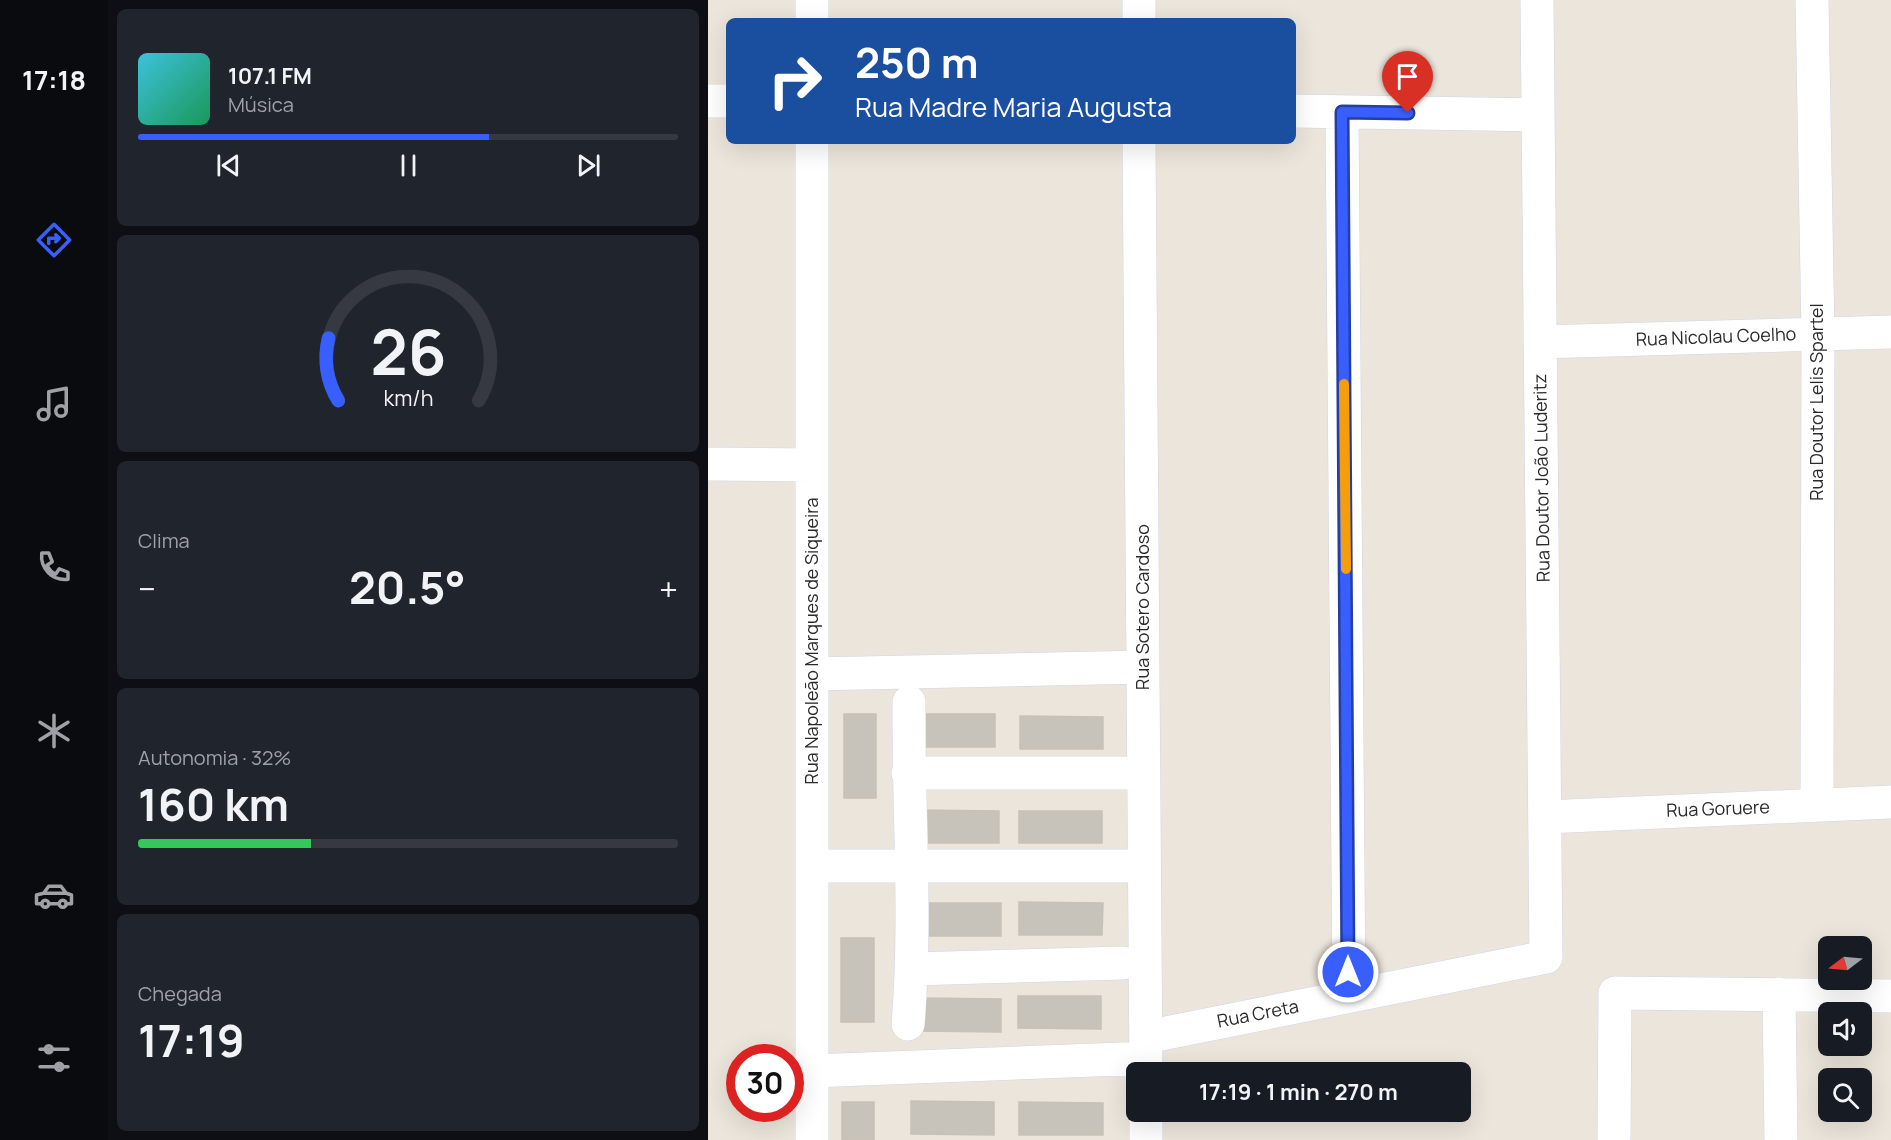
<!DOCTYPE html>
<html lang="pt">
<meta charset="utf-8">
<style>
body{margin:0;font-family:Manrope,sans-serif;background:#20242c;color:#f1f3f6;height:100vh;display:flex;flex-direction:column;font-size:22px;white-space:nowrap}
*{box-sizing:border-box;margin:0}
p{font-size:20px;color:#9ea1a6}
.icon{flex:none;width:33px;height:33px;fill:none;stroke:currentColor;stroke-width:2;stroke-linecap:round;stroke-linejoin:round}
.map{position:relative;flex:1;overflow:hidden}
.details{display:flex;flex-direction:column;gap:9px;padding:9px;background:#0d0f14;width:600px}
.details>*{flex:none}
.hud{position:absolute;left:18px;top:18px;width:570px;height:126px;border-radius:9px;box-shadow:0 6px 24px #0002;background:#1a4fa0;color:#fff;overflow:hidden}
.needle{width:39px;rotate:254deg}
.tools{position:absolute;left:1110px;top:936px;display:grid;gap:12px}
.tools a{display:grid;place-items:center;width:54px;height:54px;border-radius:9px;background:#171b24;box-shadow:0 6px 24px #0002;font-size:30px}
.speed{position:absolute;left:18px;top:1044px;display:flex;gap:12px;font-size:30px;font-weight:700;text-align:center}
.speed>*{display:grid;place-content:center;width:78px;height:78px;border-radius:50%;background:#171b24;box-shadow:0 6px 24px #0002;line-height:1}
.speed .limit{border:9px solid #d22;background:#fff;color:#111}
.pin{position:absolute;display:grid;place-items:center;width:51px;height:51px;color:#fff;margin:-62px -26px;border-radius:50% 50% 50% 0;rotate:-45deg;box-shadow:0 0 6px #0007}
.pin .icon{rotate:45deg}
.me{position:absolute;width:66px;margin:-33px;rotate:0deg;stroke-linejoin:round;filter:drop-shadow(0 0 4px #0008)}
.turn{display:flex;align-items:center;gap:21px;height:126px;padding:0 30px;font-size:27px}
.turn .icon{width:78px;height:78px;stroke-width:2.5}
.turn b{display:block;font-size:42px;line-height:51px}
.big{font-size:45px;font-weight:700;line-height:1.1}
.details .card{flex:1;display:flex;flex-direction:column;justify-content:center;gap:9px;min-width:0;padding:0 21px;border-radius:9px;background:#20242c}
.details .dial{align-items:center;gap:0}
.dial svg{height:156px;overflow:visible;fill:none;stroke:#363941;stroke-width:7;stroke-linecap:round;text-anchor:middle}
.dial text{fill:#f1f3f6;stroke:none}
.song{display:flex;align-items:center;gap:18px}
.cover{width:72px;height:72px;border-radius:9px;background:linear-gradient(135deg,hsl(190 70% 55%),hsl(150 70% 35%))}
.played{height:6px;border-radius:3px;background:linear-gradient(90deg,#385ffd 65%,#363941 65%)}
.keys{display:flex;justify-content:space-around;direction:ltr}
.heat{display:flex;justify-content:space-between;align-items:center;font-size:33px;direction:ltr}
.charge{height:9px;border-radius:4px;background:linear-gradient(90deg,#34c759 32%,#363941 0)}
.trip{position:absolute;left:418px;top:1062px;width:345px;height:60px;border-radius:9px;background:#171b24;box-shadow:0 6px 24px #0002;font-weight:700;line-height:60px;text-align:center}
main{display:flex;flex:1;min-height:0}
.menu{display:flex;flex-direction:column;width:108px;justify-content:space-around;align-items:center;background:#090b0e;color:#9ea1a6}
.menu .icon{width:42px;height:42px}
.menu .current{color:#385ffd}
.menu b{font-size:27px;color:#f1f3f6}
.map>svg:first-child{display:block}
</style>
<main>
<nav class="menu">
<b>17:18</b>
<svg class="icon current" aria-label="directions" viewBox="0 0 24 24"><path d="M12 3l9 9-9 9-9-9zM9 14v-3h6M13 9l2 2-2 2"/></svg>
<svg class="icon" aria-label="music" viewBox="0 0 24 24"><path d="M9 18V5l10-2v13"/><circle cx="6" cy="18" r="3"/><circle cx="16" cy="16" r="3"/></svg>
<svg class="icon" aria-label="phone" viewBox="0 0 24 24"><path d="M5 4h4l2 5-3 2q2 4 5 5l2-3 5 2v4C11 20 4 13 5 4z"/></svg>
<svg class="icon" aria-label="climate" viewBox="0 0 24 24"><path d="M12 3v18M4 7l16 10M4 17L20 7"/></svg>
<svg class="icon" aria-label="car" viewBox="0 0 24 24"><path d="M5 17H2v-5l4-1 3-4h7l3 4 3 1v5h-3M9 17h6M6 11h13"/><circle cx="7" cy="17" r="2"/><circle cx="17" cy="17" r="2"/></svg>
<svg class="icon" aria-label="filters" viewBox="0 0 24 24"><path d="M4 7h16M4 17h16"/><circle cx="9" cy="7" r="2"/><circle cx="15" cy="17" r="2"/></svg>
</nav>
<section class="details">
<div class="card">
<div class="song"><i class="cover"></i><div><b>107.1 FM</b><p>Música</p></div></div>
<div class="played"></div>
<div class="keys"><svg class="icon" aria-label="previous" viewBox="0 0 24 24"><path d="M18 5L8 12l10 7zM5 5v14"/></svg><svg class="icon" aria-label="pause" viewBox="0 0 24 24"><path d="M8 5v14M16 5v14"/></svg><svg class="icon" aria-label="next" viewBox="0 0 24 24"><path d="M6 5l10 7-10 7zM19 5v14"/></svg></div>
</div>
<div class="card dial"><svg viewBox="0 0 100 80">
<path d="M14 69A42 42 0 1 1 86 69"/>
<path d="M14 69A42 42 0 0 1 9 37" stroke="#385ffd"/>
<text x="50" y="56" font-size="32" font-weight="700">26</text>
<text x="50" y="72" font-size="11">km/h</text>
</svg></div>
<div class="card"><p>Clima</p>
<div class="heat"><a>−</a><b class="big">20.5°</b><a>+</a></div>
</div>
<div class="card"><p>Autonomia · 32%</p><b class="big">160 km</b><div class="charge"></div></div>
<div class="card"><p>Chegada</p><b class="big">17:19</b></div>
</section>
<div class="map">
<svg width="1183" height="1140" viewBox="0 0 1183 1140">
<rect width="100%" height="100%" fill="#ece5db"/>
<path fill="#c7c3ba" stroke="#c8c1b5" stroke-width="1.5" d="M136 714H168V798H136Z
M203 714H287V747H203Z
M312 716 395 717V749H312Z
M207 810 291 811V843H207Z
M311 811H394V843H311Z
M311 902 395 903 394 935H311Z
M210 903H293V936H210Z
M133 938H166V1022H133Z
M310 996H393V1029L310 1028Z
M210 998 293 999V1032L210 1031Z
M203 1101 286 1102V1135L203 1134Z
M134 1102H166V1140H134Z
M311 1102 395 1103V1135H311Z"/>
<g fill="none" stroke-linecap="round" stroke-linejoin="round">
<g stroke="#d1d4e3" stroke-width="34">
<path id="minor" d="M1104 0 1110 334 1109 805
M104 21V0
M431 21V0
M0 101H21
M585 111 830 115
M634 112 641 996
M431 141 438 1072
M832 342 1183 332
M0 464 104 465
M104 674 435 667
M200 773H420
M837 817 1183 802
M104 866H426
M204 969 415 963
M1071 994 1073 1140
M200 1024C209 916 200 809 201 702
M438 1037 838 957 829 0
M104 1071 438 1058
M104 1140V141
M438 1140V1112
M906 1140 907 993 1183 996"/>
</g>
<use href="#minor" stroke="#fff" stroke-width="33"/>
</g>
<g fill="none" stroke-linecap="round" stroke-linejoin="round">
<g stroke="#243ea4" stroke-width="15">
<path id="route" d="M640 972 634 112 700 113"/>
</g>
<use href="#route" stroke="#385ffd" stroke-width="10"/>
<path stroke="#f59e0b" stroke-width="10" d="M636 384 638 569"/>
</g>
<g text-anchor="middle" stroke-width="5" stroke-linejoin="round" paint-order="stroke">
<g font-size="18" fill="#2a2a2a" stroke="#fff">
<text transform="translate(1008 337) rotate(-2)" y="6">Rua Nicolau Coelho</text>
<text transform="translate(1109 402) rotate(-90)" y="6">Rua Doutor Lelis Spartel</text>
<text transform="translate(834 478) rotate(-91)" y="6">Rua Doutor João Luderitz</text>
<text transform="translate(435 607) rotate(-90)" y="6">Rua Sotero Cardoso</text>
<text transform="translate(104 641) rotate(-90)" y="6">Rua Napoleão Marques de Siqueira</text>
<text transform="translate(1010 809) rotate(-2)" y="6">Rua Goruere</text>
<text transform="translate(550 1014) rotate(-11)" y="6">Rua Creta</text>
</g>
</g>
</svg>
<div class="tools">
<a><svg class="needle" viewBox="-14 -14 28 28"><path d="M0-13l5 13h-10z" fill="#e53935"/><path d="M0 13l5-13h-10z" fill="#9ea1a6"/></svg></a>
<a><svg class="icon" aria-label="sound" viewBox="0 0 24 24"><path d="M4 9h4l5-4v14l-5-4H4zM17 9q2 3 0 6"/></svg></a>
<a><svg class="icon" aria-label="search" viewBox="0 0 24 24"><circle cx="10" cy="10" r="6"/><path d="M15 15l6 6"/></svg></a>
</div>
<div class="speed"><div class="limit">30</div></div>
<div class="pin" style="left:700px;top:113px;background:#d93025"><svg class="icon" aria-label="arrive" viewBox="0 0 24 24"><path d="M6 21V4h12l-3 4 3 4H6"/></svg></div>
<svg class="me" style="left:640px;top:972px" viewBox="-20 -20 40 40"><circle r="17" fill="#385ffd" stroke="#fff" stroke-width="3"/><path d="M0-11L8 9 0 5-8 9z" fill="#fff"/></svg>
<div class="trip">17:19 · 1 min · 270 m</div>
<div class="hud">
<div class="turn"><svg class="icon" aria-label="right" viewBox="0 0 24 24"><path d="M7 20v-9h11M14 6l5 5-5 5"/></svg><div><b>250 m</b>Rua Madre Maria Augusta</div></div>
</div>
</div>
</main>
